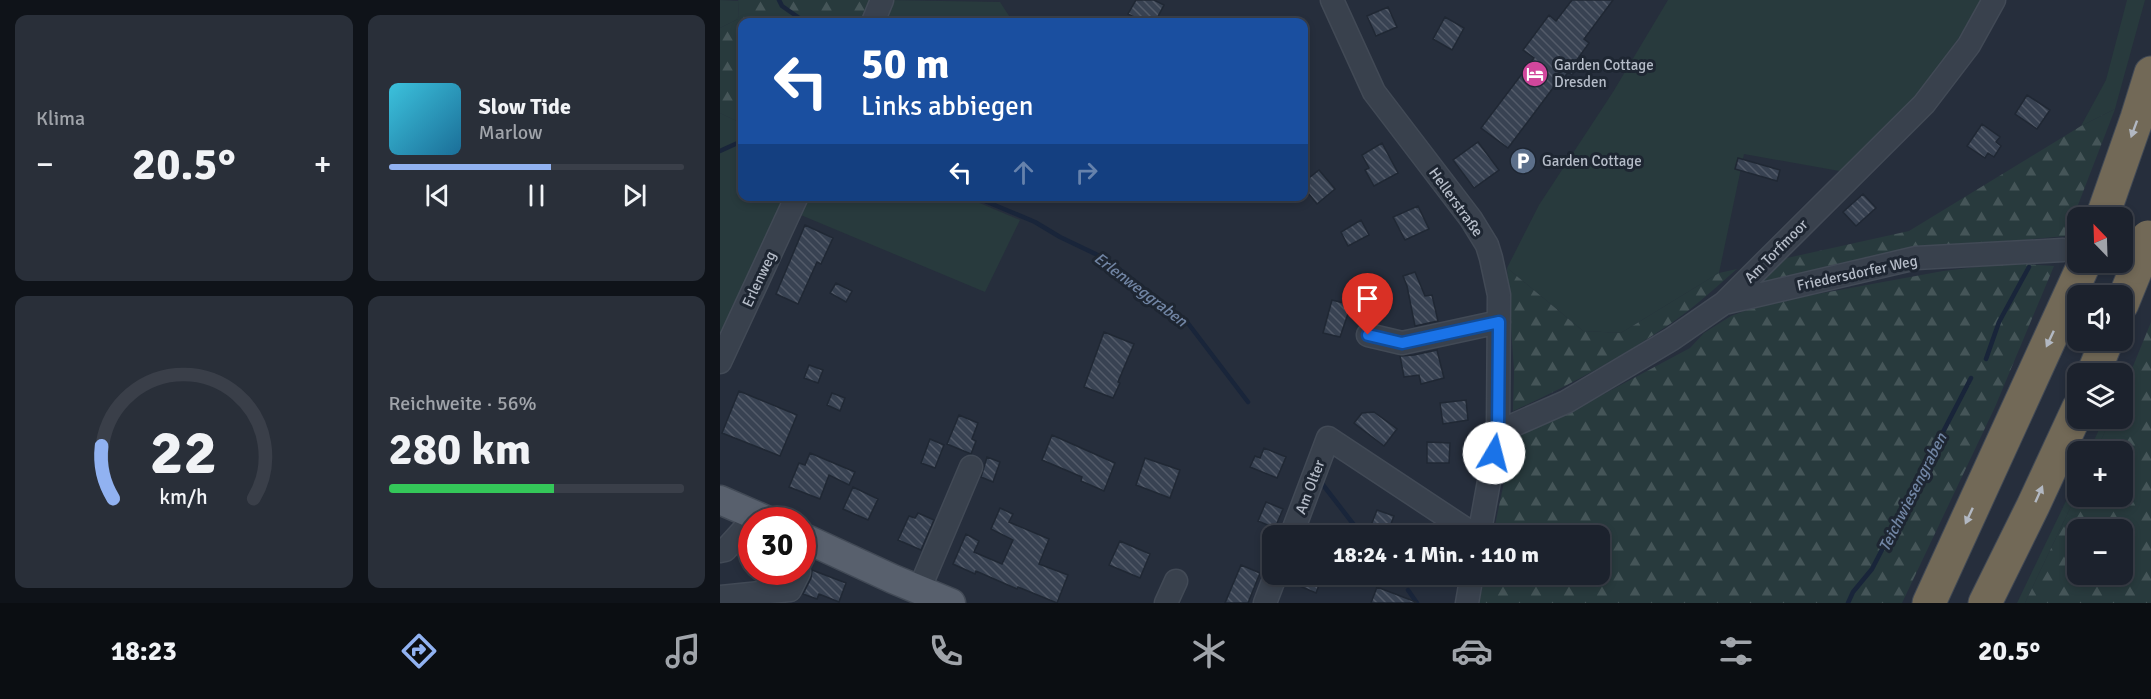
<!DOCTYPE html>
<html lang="de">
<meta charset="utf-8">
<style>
body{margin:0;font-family:Signika,sans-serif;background:#292f39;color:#f1f3f6;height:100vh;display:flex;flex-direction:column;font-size:22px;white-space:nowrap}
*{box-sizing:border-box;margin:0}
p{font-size:20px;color:#a0a4aa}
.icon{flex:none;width:33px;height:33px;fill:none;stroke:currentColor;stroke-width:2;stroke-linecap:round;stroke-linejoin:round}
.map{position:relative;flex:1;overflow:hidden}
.drawer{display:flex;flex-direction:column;gap:15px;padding:15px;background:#0f1319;width:720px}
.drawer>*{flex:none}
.hud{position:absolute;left:18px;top:18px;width:570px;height:183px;border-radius:12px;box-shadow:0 3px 9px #0003,0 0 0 2px #3a3f49;background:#1a4fa0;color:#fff;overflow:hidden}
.needle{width:39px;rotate:337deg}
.tools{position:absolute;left:1347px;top:207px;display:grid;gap:12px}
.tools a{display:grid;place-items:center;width:66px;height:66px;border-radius:12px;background:#1c222d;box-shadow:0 3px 9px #0003,0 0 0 2px #3a3f49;font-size:30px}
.speed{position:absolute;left:18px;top:507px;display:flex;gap:12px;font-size:30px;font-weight:700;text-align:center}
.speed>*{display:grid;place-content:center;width:78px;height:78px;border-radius:50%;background:#1c222d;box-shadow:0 3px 9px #0003,0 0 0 2px #3a3f49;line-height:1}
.speed .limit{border:9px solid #d22;background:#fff;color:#111}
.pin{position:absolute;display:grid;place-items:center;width:51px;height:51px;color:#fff;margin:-62px -26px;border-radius:50% 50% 50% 0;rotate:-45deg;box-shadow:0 0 6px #0007}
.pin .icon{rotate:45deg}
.me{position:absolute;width:66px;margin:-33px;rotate:8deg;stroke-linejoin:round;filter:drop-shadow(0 0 4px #0008)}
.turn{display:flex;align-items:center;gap:21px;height:126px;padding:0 24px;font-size:27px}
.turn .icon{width:78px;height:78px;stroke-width:2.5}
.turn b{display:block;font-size:42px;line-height:51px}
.lanes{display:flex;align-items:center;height:57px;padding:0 24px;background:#0003;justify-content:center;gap:30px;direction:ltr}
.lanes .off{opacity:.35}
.big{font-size:45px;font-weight:700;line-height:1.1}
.drawer .card{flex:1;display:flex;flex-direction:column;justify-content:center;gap:9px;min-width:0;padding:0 21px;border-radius:12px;background:#292f39}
.drawer .dial{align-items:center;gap:0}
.dial svg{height:156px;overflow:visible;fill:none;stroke:#3a3f49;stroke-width:7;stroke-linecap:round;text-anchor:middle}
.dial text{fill:#f1f3f6;stroke:none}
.song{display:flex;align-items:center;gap:18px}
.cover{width:72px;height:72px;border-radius:9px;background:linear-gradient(135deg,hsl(190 70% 55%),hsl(200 70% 35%))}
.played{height:6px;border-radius:3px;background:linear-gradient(90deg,#91b2f1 55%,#3a3f49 55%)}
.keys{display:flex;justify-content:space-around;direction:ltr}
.heat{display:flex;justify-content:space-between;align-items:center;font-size:33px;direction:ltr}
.charge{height:9px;border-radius:4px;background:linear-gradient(90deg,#34c759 56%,#3a3f49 0)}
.drawer .tiles{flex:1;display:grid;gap:15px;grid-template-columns:repeat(2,1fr)}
.trip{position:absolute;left:542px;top:525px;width:348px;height:60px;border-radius:12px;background:#1c222d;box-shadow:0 3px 9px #0003,0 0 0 2px #3a3f49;font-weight:700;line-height:60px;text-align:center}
.menu{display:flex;height:96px;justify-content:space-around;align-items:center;background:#0b0e12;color:#a0a4aa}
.menu .icon{width:42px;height:42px}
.menu .current{color:#91b2f1}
.menu b{font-size:27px;color:#f1f3f6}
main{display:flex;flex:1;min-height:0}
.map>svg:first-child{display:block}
</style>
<main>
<section class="drawer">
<div class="tiles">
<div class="card"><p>Klima</p>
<div class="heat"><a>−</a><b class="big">20.5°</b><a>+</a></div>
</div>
<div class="card">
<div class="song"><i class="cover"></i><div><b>Slow Tide</b><p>Marlow</p></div></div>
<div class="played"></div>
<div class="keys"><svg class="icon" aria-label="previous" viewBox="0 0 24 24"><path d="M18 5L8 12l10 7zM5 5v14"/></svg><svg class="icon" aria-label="pause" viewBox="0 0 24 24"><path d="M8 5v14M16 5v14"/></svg><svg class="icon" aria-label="next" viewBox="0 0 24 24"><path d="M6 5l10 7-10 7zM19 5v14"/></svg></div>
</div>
<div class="card dial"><svg viewBox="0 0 100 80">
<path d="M14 69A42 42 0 1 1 86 69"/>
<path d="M14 69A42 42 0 0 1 8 42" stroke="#91b2f1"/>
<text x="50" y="56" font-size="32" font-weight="700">22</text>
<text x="50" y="72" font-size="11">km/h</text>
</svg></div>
<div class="card"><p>Reichweite · 56%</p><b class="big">280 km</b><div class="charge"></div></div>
</div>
</section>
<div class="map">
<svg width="1431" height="603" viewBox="0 0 1431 603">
<defs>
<pattern id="forest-firs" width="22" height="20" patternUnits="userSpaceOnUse" patternTransform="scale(1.5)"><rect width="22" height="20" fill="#283a3d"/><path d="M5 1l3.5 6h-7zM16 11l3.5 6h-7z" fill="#455558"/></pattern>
<pattern id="building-back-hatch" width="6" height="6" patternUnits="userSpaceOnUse" patternTransform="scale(1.5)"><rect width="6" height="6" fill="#384252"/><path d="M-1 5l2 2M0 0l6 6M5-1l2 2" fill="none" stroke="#535b69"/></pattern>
</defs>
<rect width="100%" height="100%" fill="#262e3c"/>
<path fill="#283a3d" d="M0 0 19 1 18 19 0 28Z
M166 0 280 2 293 22H157Z
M948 0H1266L1202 89 1125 172 1024 154 999 273 901 333 863 331 787 268 819 205 893 92Z
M1407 0H1425L1395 109 1361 126 1386 80Z
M0 113 17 121 22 131V196L70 197 0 349Z
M243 196 300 220 265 292 76 213 83 197Z
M1384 419H1391L1376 451H1369Z
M1357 478V494L1305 603H1297Z"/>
<path fill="url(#forest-firs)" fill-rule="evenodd" d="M18 0H151L142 22H22V131L17 121 0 113V28L18 19 19 2Z
M1395 109 1346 236 1248 245 1047 283 1043 281 1058 260 1189 231 1361 126Z
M1290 263 1334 266 1275 407 1182 603H759L765 575 879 574V536L773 535 793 439 852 411 970 348 984 333 1011 316 1043 304 1223 271Z
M787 268 863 331 901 333 999 273 1017 269C996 287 976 306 953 322 903 356 849 386 793 411L794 370Z
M1431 322V603H1305L1357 494 1358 496H1402V452L1376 451 1391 419 1402 418 1403 391ZM1358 530H1402V574H1358Z"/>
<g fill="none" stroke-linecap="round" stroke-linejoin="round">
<path stroke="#19253a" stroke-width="4.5" d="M59 0 62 6 85 22
M0 151 22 141
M253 196 315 222 340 237 386 259 467 322 528 402
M1266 359 1279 322 1309 267
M600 481 634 525
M688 590 697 603
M1128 603 1133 592 1152 569 1251 378"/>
</g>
<path fill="url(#building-back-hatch)" stroke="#202834" stroke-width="1.5" d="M416 0H434L444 5 435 22H424L408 14Z
M852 0H893L864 39 869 43 856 61 860 64 852 75 848 72 844 78 842 76 788 148 761 128 814 58 803 50 829 15 836 21Z
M668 7 677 27 656 36 647 16Z
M725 17 744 28 732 50 713 39Z
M1307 95 1330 110 1317 129 1295 114Z
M1262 124 1280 137 1276 142 1281 146 1274 157 1268 153 1265 158 1247 146Z
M758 142 779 170 754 188 733 160Z
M662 143 678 173 654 186 645 170 649 168 642 155Z
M1018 158 1060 170 1057 181 1015 169Z
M599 170 615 189 597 204 584 188V182Z
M1143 194 1156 208 1136 226 1123 212Z
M698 206 709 229 685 240 673 217Z
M641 220 649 235 628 246 621 232Z
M85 225 113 238 101 264 97 262 78 304 56 294Z
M695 272 705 296 712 295 718 321 695 326 687 286 683 276Z
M116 283 132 291 126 302 110 293Z
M612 300 631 305 620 337 603 333Z
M384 332 414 344 398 382 400 383 393 398 364 387Z
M717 350 724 378 701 384 699 375 684 377 680 356 694 355Z
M89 365 103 370 98 383 84 378Z
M19 391 77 415 60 456 2 433Z
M112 393 125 398 120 411 107 405Z
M746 400 748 420 723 424 720 403Z
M654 412 677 429 664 446 634 423 642 413Z
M239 415 258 423 252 439 256 441 251 454 227 444Z
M332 435 395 463 384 491 361 481 362 477 322 460Z
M210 439 224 445 215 468 201 463Z
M707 442 730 443 729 463H707Z
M544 448 566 457 557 478 530 467 535 456 540 458Z
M90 453 135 472 129 485 109 475 100 499 69 487 79 463 85 465Z
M267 457 280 462 273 482 261 477Z
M425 458 460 470 450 498 416 485Z
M133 487 158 499 148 520 123 509Z
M546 502 563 509 555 528 538 521Z
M280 508 293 514 289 522 329 539 319 564 348 575 337 603 298 587 297 589 256 571 255 574 233 564 246 534 259 541 254 552 282 564 293 540 271 529Z
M657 510 674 516 667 534 650 528Z
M198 513 214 520 201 550 178 540 189 516 195 518Z
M400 541 430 554 420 578 389 565Z
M521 565 540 573 528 603H505Z
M92 570 126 583 119 602 99 594 97 599 83 594 91 578Z
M569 574H603L596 593 568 581Z
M657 587 696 602V603H651Z"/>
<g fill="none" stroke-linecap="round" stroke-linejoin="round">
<g stroke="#424a56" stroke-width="25">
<path id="minor" d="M612 0 654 92 751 219 767 245 771 258 779 295 778 432 759 536
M153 22 162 0
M1004 303 1196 258 1343 250
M648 335 682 343 779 322
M0 362 77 196
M778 432 846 402 952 339 1004 303 1204 104 1249 45 1274 0
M571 536 608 438 756 536
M0 551 5 550 27 526 31 514
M199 590 251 467
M0 597 70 590 79 572
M446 603 456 581
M545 603 556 574
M747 603 752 574"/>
</g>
<g stroke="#424a56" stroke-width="31">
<path id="major" d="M0 500 46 520
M82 537 173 579 231 603"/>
</g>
<g stroke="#414955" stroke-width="35">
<path id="highway" d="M1382 218 1417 118 1431 73
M1402 304 1417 267
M1373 374 1387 340
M1209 603 1365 262
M1265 603 1313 506 1358 409"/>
</g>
<use href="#minor" stroke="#39414d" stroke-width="22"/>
<use href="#major" stroke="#58606d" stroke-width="28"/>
<use href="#highway" stroke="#726957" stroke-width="33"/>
<g stroke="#414955" stroke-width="35" stroke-linecap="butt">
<path id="highway-bridge" d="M1417 267 1428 237"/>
</g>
<use href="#highway-bridge" stroke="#726957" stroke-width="33"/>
</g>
<defs><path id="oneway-solid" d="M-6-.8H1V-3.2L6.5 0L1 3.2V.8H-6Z" transform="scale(1.5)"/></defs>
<g fill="#b2b8c2">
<use href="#oneway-solid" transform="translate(1414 129) rotate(110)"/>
<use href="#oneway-solid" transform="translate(1330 339) rotate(115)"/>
<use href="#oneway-solid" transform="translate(1319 494) rotate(-66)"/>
<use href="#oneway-solid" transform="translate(1249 516) rotate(115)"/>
</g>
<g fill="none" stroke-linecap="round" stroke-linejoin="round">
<g stroke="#114b97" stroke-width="15">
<path id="route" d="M648 335 682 343 779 322 778 432 774 453"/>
</g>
<use href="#route" stroke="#1a73e8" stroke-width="10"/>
</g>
<defs>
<g id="hotel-disc" transform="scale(1.35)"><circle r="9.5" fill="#d1479c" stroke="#1e2632"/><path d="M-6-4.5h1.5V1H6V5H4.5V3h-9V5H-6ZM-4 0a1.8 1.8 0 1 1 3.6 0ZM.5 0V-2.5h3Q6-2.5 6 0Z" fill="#fff"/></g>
<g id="parking-disc" transform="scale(1.35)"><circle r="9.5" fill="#5c6f8a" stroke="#1e2632"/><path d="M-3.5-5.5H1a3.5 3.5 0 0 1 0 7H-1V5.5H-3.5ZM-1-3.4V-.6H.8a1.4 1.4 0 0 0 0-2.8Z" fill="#fff"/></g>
</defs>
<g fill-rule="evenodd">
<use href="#hotel-disc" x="815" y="74"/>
<use href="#parking-disc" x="803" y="161"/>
</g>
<g text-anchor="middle" stroke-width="6" stroke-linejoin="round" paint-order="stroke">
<g font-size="15" fill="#b5bcc8" stroke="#1e2632" text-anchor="start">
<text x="834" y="70">Garden Cottage<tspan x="834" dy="17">Dresden</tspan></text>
<text x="822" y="166">Garden Cottage</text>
</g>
<g font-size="15" fill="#b5bcc8" stroke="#1e2632">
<text transform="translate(736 202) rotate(54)" y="5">Hellerstraße</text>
<text transform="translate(1056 251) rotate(-45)" y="5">Am Torfmoor</text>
<text transform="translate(1137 273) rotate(-12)" y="5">Friedersdorfer Weg</text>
<text transform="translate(39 279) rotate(-65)" y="5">Erlenweg</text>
<text transform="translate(590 487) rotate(-69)" y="5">Am Olter</text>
</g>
<g font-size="16" font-style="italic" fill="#7185a4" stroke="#1e2632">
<text transform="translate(421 289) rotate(37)" y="6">Erlenweggraben</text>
<text transform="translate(1192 492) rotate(-63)" y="6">Teichwiesengraben</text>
</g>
</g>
</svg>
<div class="tools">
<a><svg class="needle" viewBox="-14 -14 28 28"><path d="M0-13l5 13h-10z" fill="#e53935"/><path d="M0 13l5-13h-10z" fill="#a0a4aa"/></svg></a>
<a><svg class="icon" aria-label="sound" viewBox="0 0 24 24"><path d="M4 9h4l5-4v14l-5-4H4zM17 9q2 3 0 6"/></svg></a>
<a><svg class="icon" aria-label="layers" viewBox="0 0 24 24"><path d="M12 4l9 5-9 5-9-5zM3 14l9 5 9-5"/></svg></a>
<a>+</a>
<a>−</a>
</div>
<div class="speed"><div class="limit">30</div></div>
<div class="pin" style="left:648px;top:335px;background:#d93025"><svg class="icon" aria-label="arrive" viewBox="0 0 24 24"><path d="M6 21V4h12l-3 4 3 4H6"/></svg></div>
<svg class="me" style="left:774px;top:453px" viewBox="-20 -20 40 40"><circle r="19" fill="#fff"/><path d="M0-13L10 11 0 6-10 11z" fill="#1a73e8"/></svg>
<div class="trip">18:24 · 1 Min. · 110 m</div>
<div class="hud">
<div class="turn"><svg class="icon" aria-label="left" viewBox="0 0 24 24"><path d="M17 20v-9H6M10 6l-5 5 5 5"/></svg><div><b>50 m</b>Links abbiegen</div></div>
<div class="lanes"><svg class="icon" aria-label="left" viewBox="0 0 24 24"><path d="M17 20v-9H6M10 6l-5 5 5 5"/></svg><svg class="icon off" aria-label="ahead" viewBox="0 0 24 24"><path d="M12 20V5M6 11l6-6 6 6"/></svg><svg class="icon off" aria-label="right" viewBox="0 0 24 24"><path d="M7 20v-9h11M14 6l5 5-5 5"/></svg></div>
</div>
</div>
</main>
<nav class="menu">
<b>18:23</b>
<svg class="icon current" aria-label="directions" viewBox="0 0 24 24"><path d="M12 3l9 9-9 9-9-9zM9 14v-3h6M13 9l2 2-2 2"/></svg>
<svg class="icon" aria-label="music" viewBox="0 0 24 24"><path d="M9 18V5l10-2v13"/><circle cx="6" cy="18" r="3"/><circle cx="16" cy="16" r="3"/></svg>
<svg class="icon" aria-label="phone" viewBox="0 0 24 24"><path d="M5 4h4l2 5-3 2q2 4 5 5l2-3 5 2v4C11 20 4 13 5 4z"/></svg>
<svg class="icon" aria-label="climate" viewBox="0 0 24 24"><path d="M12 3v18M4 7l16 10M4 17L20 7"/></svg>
<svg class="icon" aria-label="car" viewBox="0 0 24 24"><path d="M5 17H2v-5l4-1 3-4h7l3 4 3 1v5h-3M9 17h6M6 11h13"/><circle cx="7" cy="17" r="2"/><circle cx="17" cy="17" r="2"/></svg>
<svg class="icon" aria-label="filters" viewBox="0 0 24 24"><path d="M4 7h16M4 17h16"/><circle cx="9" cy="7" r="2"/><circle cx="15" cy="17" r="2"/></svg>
<b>20.5°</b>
</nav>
